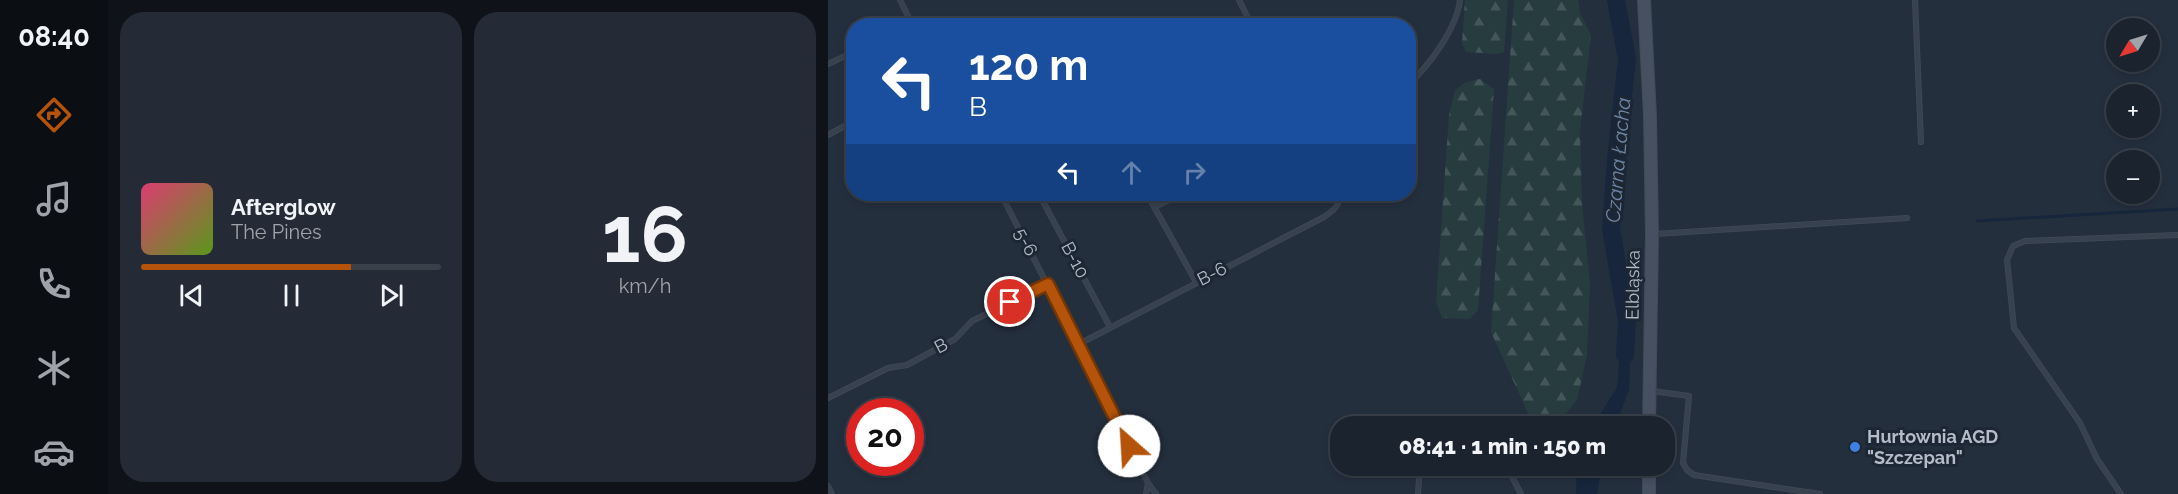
<!DOCTYPE html>
<html lang="pl">
<meta charset="utf-8">
<style>
body{margin:0;font-family:Raleway,sans-serif;background:#242b36;color:#f1f3f6;height:100vh;display:flex;flex-direction:column;font-size:22px;white-space:nowrap}
*{box-sizing:border-box;margin:0}
p{font-size:20px;color:#a0a4aa}
.icon{flex:none;width:33px;height:33px;fill:none;stroke:currentColor;stroke-width:2;stroke-linecap:round;stroke-linejoin:round}
.map{position:relative;flex:1;overflow:hidden}
.details{display:flex;flex-direction:column;gap:12px;padding:12px;background:#0f1319;width:720px}
.details>*{flex:none}
.guide{position:absolute;left:18px;top:18px;width:570px;height:183px;border-radius:24px;box-shadow:0 3px 9px #0003,0 0 0 2px #39404a;background:#1a4fa0;color:#fff;overflow:hidden}
.needle{width:39px;rotate:232deg}
.controls{position:absolute;left:1278px;top:18px;display:grid;gap:12px}
.controls a{display:grid;place-items:center;width:54px;height:54px;border-radius:50%;background:#1b232e;box-shadow:0 3px 9px #0003,0 0 0 2px #39404a;font-size:30px}
.speed{position:absolute;left:18px;top:398px;display:flex;gap:12px;font-size:30px;font-weight:700;text-align:center}
.speed>*{display:grid;place-content:center;width:78px;height:78px;border-radius:50%;background:#1b232e;box-shadow:0 3px 9px #0003,0 0 0 2px #39404a;line-height:1}
.speed .limit{border:9px solid #d22;background:#fff;color:#111}
.pin{position:absolute;display:grid;place-items:center;width:51px;height:51px;color:#fff;margin:-26px;border:3px solid #fff;border-radius:50%;box-shadow:0 2px 6px #0007}
.me{position:absolute;width:66px;margin:-33px;rotate:334deg;stroke-linejoin:round;filter:drop-shadow(0 0 4px #0008)}
.turn{display:flex;align-items:center;gap:21px;height:126px;padding:0 24px;font-size:27px}
.turn .icon{width:78px;height:78px;stroke-width:2.5}
.turn b{display:block;font-size:42px;line-height:51px}
.lanes{display:flex;align-items:center;height:57px;padding:0 24px;background:#0003;justify-content:center;gap:30px;direction:ltr}
.lanes .off{opacity:.35}
.details .tile{flex:1;display:flex;flex-direction:column;justify-content:center;gap:9px;min-width:0;padding:0 21px;border-radius:24px;background:#242b36}
.details .dial{align-items:center;gap:0}
.dial b{font-size:78px;line-height:1}
.song{display:flex;align-items:center;gap:18px}
.cover{width:72px;height:72px;border-radius:9px;background:linear-gradient(135deg,hsl(340 70% 55%),hsl(90 70% 35%))}
.played{height:6px;border-radius:3px;background:linear-gradient(90deg,#b45309 70%,#39404a 70%)}
.keys{display:flex;justify-content:space-around;direction:ltr}
.details .tiles{flex:1;display:grid;gap:12px;grid-template-columns:repeat(2,1fr)}
.trip{position:absolute;left:502px;top:416px;width:345px;height:60px;border-radius:24px;background:#1b232e;box-shadow:0 3px 9px #0003,0 0 0 2px #39404a;font-weight:800;line-height:60px;text-align:center}
main{display:flex;flex:1;min-height:0}
.dock{display:flex;flex-direction:column;width:108px;justify-content:space-around;align-items:center;background:#0b0e12;color:#a0a4aa}
.dock .icon{width:42px;height:42px}
.dock .on{color:#b45309}
.dock b{font-size:27px;color:#f1f3f6}
.map>svg:first-child{display:block}
</style>
<main>
<nav class="dock">
<b>08:40</b>
<svg class="icon on" aria-label="directions" viewBox="0 0 24 24"><path d="M12 3l9 9-9 9-9-9zM9 14v-3h6M13 9l2 2-2 2"/></svg>
<svg class="icon" aria-label="music" viewBox="0 0 24 24"><path d="M9 18V5l10-2v13"/><circle cx="6" cy="18" r="3"/><circle cx="16" cy="16" r="3"/></svg>
<svg class="icon" aria-label="phone" viewBox="0 0 24 24"><path d="M5 4h4l2 5-3 2q2 4 5 5l2-3 5 2v4C11 20 4 13 5 4z"/></svg>
<svg class="icon" aria-label="climate" viewBox="0 0 24 24"><path d="M12 3v18M4 7l16 10M4 17L20 7"/></svg>
<svg class="icon" aria-label="car" viewBox="0 0 24 24"><path d="M5 17H2v-5l4-1 3-4h7l3 4 3 1v5h-3M9 17h6M6 11h13"/><circle cx="7" cy="17" r="2"/><circle cx="17" cy="17" r="2"/></svg>
</nav>
<section class="details">
<div class="tiles">
<div class="tile">
<div class="song"><i class="cover"></i><div><b>Afterglow</b><p>The Pines</p></div></div>
<div class="played"></div>
<div class="keys"><svg class="icon" aria-label="previous" viewBox="0 0 24 24"><path d="M18 5L8 12l10 7zM5 5v14"/></svg><svg class="icon" aria-label="pause" viewBox="0 0 24 24"><path d="M8 5v14M16 5v14"/></svg><svg class="icon" aria-label="next" viewBox="0 0 24 24"><path d="M6 5l10 7-10 7zM19 5v14"/></svg></div>
</div>
<div class="tile dial"><b>16</b><p>km/h</p></div>
</div>
</section>
<div class="map">
<svg width="1350" height="494" viewBox="0 0 1350 494">
<defs>
<pattern id="forest-firs" width="22" height="20" patternUnits="userSpaceOnUse" patternTransform="scale(1.5)"><rect width="22" height="20" fill="#263c3f"/><path d="M5 1l3.5 6h-7zM16 11l3.5 6h-7z" fill="#435659"/></pattern>
</defs>
<rect width="100%" height="100%" fill="#242f3e"/>
<path fill="url(#forest-firs)" d="M637 0H680L676 52 668 54 638 52 634 43Z
M686 0H750L752 13 763 35 752 131 754 204 762 283 759 355 749 400 728 426H706L663 332Z
M652 79 666 89 650 310 642 319 614 318 608 302 621 115 627 90 638 82Z"/>
<path fill="#17263c" d="M795 321 803 345 801 390 787 426H765L789 387Z
M749 465H774L769 494H748Z"/>
<g fill="none" stroke-linecap="round" stroke-linejoin="round">
<path stroke="#17263c" stroke-width="3" d="M1149 221 1350 209"/>
<path stroke="#17263c" stroke-width="18" d="M788 0 799 59 788 160 783 229 799 321 797 355"/>
<g stroke="#414a57" stroke-width="6">
<path id="lane" d="M72 0 85 26
M411 0 424 26
M1087 0 1093 142
M405 26 420 18
M0 64 26 52
M580 85C601 66 629 28 632 0
M0 135 26 121
M173 194 320 483 328 494
M211 194 282 327
M319 194 368 282
M326 207 354 194
M827 234 1079 218
M251 344 496 217C504 211 514 205 510 194
M824 391 861 396 855 463 859 470 866 475 992 494
M0 398 60 368 79 365 127 339 144 321 220 284
M636 426 652 417 657 426
M678 465 693 494
M0 486 4 494
M318 494 320 483
M590 494 592 465
M1293 494 1269 459 1252 423 1186 328 1179 260 1185 246 1197 241 1350 235"/>
</g>
<g stroke="#414a57" stroke-width="14">
<path id="secondary" d="M816 0 822 116 824 235 821 426
M821 494V465"/>
</g>
<use href="#lane" stroke="#38414e" stroke-width="4.5"/>
<use href="#secondary" stroke="#465061" stroke-width="12"/>
</g>
<g fill="none" stroke-linecap="round" stroke-linejoin="round">
<g stroke="#753606" stroke-width="15">
<path id="route" d="M182 302 220 284 301 446"/>
</g>
<use href="#route" stroke="#b45309" stroke-width="10"/>
</g>
<circle fill="#3f7fe0" stroke="#1d2633" stroke-width="2" cx="1027" cy="447" r="6"/>
<g text-anchor="middle" stroke-width="6" stroke-linejoin="round" paint-order="stroke">
<g font-size="18" fill="#b4bcc9" stroke="#1d2633">
<text transform="translate(198 242) rotate(62)" y="6">5-6</text>
<text transform="translate(247 260) rotate(62)" y="6">B-10</text>
<text transform="translate(384 274) rotate(-27)" y="6">B-6</text>
<text transform="translate(805 285) rotate(-89)" y="6">Elbląska</text>
<text transform="translate(113 346) rotate(-28)" y="6">B</text>
</g>
<g font-size="18" font-weight="bold" fill="#b4bcc9" stroke="#1d2633" text-anchor="start">
<text x="1039" y="443">Hurtownia AGD<tspan x="1039" dy="21">"Szczepan"</tspan></text>
</g>
<g font-size="20" font-style="italic" fill="#6d86a8" stroke="#1d2633">
<text transform="translate(790 160) rotate(-85)" y="7">Czarna Łacha</text>
</g>
</g>
</svg>
<div class="controls">
<a><svg class="needle" viewBox="-14 -14 28 28"><path d="M0-13l5 13h-10z" fill="#e53935"/><path d="M0 13l5-13h-10z" fill="#a0a4aa"/></svg></a>
<a>+</a>
<a>−</a>
</div>
<div class="speed"><div class="limit">20</div></div>
<div class="pin" style="left:182px;top:302px;background:#d93025"><svg class="icon" aria-label="arrive" viewBox="0 0 24 24"><path d="M6 21V4h12l-3 4 3 4H6"/></svg></div>
<svg class="me" style="left:301px;top:446px" viewBox="-20 -20 40 40"><circle r="19" fill="#fff"/><path d="M0-13L10 11 0 6-10 11z" fill="#b45309"/></svg>
<div class="trip">08:41 · 1 min · 150 m</div>
<div class="guide">
<div class="turn"><svg class="icon" aria-label="left" viewBox="0 0 24 24"><path d="M17 20v-9H6M10 6l-5 5 5 5"/></svg><div><b>120 m</b>B</div></div>
<div class="lanes"><svg class="icon" aria-label="left" viewBox="0 0 24 24"><path d="M17 20v-9H6M10 6l-5 5 5 5"/></svg><svg class="icon off" aria-label="ahead" viewBox="0 0 24 24"><path d="M12 20V5M6 11l6-6 6 6"/></svg><svg class="icon off" aria-label="right" viewBox="0 0 24 24"><path d="M7 20v-9h11M14 6l5 5-5 5"/></svg></div>
</div>
</div>
</main>
